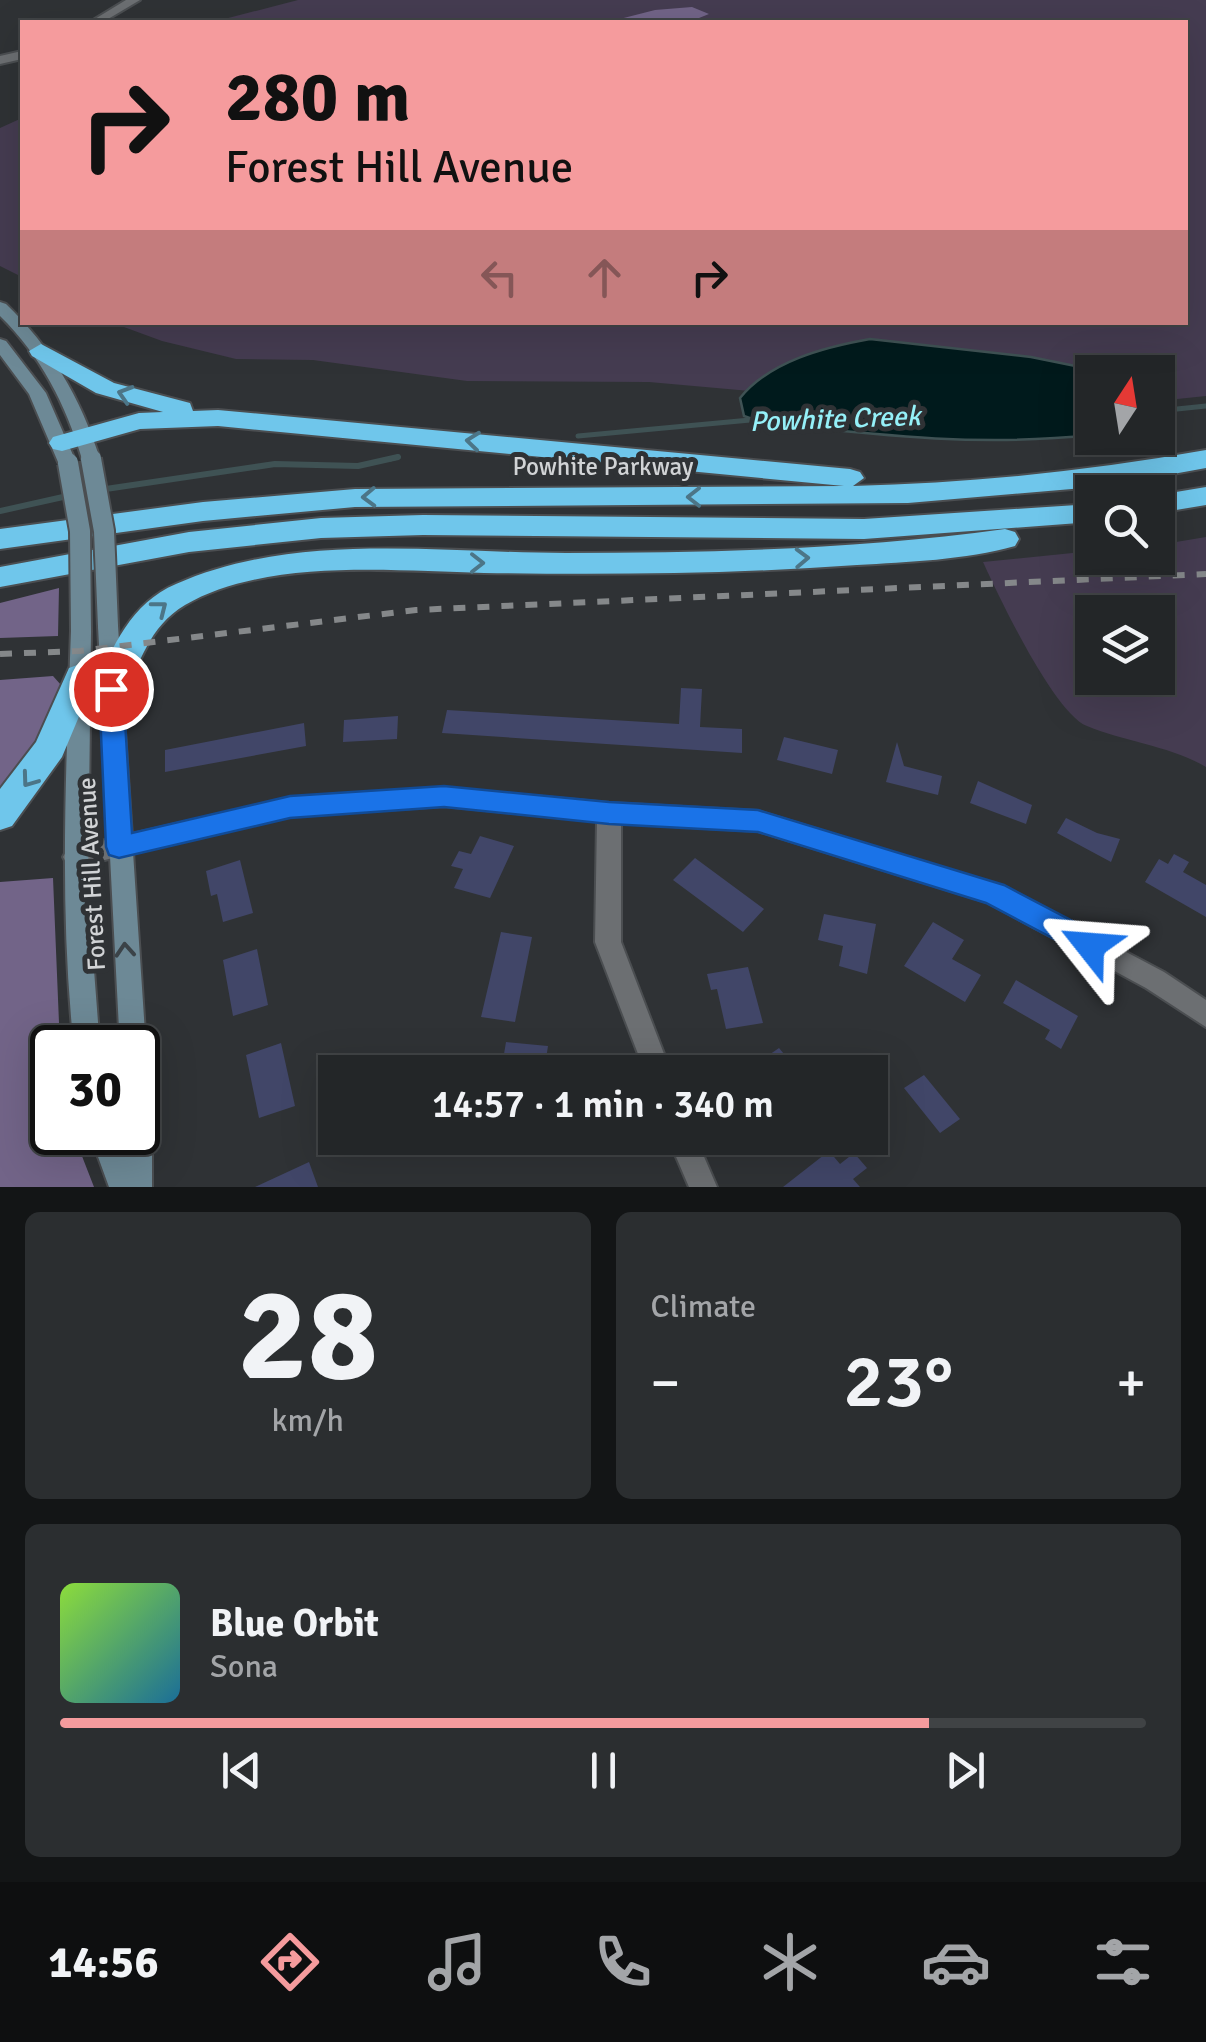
<!DOCTYPE html>
<meta charset="utf-8">
<style>
body{margin:0;font-family:Signika,sans-serif;background:#2b2e30;color:#f1f3f6;height:100vh;display:flex;flex-direction:column;font-size:38px;white-space:nowrap}
*{box-sizing:border-box;margin:0}
p{font-size:32px;color:#a3a5a8}
.icon{flex:none;width:55px;height:55px;fill:none;stroke:currentColor;stroke-width:2;stroke-linecap:round;stroke-linejoin:round}
.map{position:relative;height:1187px;overflow:hidden}
.side{display:flex;flex-direction:column;gap:25px;padding:25px;background:#131516;flex:1}
.side>*{flex:none}
.banner{position:absolute;left:20px;top:20px;width:1168px;height:305px;border-radius:0px;box-shadow:0 10px 40px #0002,0 0 0 2px #404345;background:#f59b9d;color:#111;overflow:hidden}
.needle{width:65px;rotate:12deg}
.buttons{position:absolute;left:1075px;top:355px;display:grid;gap:20px}
.buttons a{display:grid;place-items:center;width:100px;height:100px;border-radius:0px;background:#232628;box-shadow:0 10px 40px #0002,0 0 0 2px #404345;font-size:50px}
.speed{position:absolute;left:30px;top:1025px;display:flex;gap:20px;font-size:50px;font-weight:700;text-align:center}
.speed>*{display:grid;place-content:center;width:130px;height:130px;border-radius:50%;background:#232628;box-shadow:0 10px 40px #0002,0 0 0 2px #404345;line-height:1}
.speed .limit{border:5px solid #111;border-radius:15px;background:#fff;color:#111}
.pin{position:absolute;display:grid;place-items:center;width:85px;height:85px;color:#fff;margin:-42px;border:5px solid #fff;border-radius:50%;box-shadow:0 2px 10px #0007}
.me{position:absolute;width:110px;margin:-55px;rotate:298deg;stroke-linejoin:round;filter:drop-shadow(0 0 8px #0008)}
.turn{display:flex;align-items:center;gap:35px;height:210px;padding:0 40px;font-size:45px}
.turn .icon{width:130px;height:130px;stroke-width:2.5}
.turn b{display:block;font-size:70px;line-height:85px}
.lanes{display:flex;align-items:center;height:95px;padding:0 40px;background:#0003;justify-content:center;gap:50px;direction:ltr}
.lanes .off{opacity:.35}
.big{font-size:75px;font-weight:600;line-height:1.1}
.side .card{flex:1;display:flex;flex-direction:column;justify-content:center;gap:15px;min-width:0;padding:0 35px;border-radius:15px;background:#2b2e30}
.side .dial{align-items:center;gap:0}
.dial b{font-size:130px;line-height:1}
.song{display:flex;align-items:center;gap:30px}
.cover{width:120px;height:120px;border-radius:15px;background:linear-gradient(135deg,hsl(90 70% 55%),hsl(200 70% 35%))}
.played{height:10px;border-radius:5px;background:linear-gradient(90deg,#f59b9d 80%,#404345 80%)}
.keys{display:flex;justify-content:space-around;direction:ltr}
.heat{display:flex;justify-content:space-between;align-items:center;font-size:55px;direction:ltr}
.side .tiles{flex:1;display:grid;gap:25px;grid-template-columns:1fr 1fr}
.card:last-child{grid-column:span 2}
.trip{position:absolute;left:318px;top:1055px;width:570px;height:100px;border-radius:0px;background:#232628;box-shadow:0 10px 40px #0002,0 0 0 2px #404345;font-weight:600;line-height:100px;text-align:center}
.menu{display:flex;height:160px;justify-content:space-around;align-items:center;background:#0e0f10;color:#a3a5a8}
.menu .icon{width:70px;height:70px}
.menu .current{color:#f59b9d}
.menu b{font-size:45px;color:#f1f3f6}
.map>svg:first-child{display:block}
</style>
<div class="map">
<svg width="1206" height="1187" viewBox="0 0 1206 1187">
<rect width="100%" height="100%" fill="#2f3235"/>
<path fill="#453c51" fill-rule="evenodd" d="M298 0H1206V396L1158 401V372H1092L863 401 649 382 467 381 313 360 236 359 162 341 113 323 1185 322V22H213Z
M22 118V277L0 266V128Z
M1206 537V767C1171 746 1125 742 1087 726 1054 713 999 597 983 562L1092 551V558H1158V545ZM1092 612H1158V678H1092Z"/>
<path fill="#726488" d="M692 7 709 14 689 22H608L655 10Z
M59 588 58 636 0 638V603Z
M53 676 61 685 49 724 0 788V680Z
M53 878 60 1047 52 1048V1132L73 1133 94 1187H0V882Z"/>
<path fill="#001a1c" stroke="#3f5254" stroke-width="2.5" d="M870 339 1031 357 1105 372H1092V435C979 447 877 435 764 423L744 416 740 398C770 361 825 347 870 339Z"/>
<g fill="none" stroke-linecap="round" stroke-linejoin="round">
<path stroke="#3f5254" stroke-width="5" d="M1177 409 1206 406
M578 436 761 419
M390 459 398 457"/>
<path stroke="#3f5254" stroke-width="6" d="M99 490 275 464 358 466 398 457
M0 511 72 495"/>
</g>
<path fill="#414668" d="M681 688 702 689 700 727 742 729V753L442 733 447 710 679 724Z
M398 716 397 739 343 742 344 720Z
M304 723 306 746 165 772V750Z
M784 737 838 750 832 774 777 760Z
M897 742 904 766 942 776 938 795 886 782Z
M978 781 1032 805 1026 824 970 803Z
M1066 818 1097 833 1120 839 1111 862 1057 833Z
M480 836 514 846 490 898 454 888 463 869 451 866 459 851 471 854Z
M1174 854 1189 862 1183 872 1206 885V917L1145 882 1159 859 1168 864Z
M695 858 764 909 743 932 673 880Z
M240 860 253 913 223 922 217 894 211 896 206 871Z
M824 914 876 924 867 974 839 966 843 946 818 940Z
M933 922 964 940 952 959 981 975 965 1002 904 966Z
M501 932 532 937 515 1022 481 1017Z
M257 949 268 1005 233 1016 223 960Z
M748 967 763 1023 726 1029 717 989 711 990 707 974Z
M1016 980 1078 1016 1061 1049 1045 1039 1050 1030 1003 1003Z
M506 1042 548 1046 544 1072H501Z
M281 1043 295 1106 259 1118 246 1055Z
M779 1048 799 1072H744Z
M924 1075 960 1119 940 1133 904 1088Z
M829 1151 840 1164 854 1153 867 1168 853 1179 860 1187H783Z
M309 1162 318 1187H255Z"/>
<g fill="none" stroke-linecap="round" stroke-linejoin="round">
<g stroke="#4b4e51" stroke-width="4">
<path id="minor" d="M126 0H140L103 22H90Z
M22 51V59L0 64V56Z
M444 788 609 803 758 811 1003 887 1164 972 1206 1000V1027L1146 988 987 902 758 831 621 823V942L671 1072H645L595 942 597 821 444 806 290 816 75 867 67 864 63 857 67 850 75 847 290 798Z
M668 1138H696L717 1187H689Z"/>
</g>
<g stroke="#4b4e51" stroke-width="4">
<path id="secondary" d="M0 302 6 304C50 346 81 398 100 459L97 463H85L82 459C66 405 41 356 0 316Z
M0 339 6 341 46 393 76 462 73 466H61L58 462 29 394 0 355Z
M108 619 118 626 146 1048 142 1057 138 1059V1048H120L98 626Z
M81 624 88 626 91 631 88 892 100 1048H74C59 909 66 770 71 631L74 626Z
M138 1087 148 1091 152 1100V1187H109L89 1132H117L124 1151V1132H138Z"/>
</g>
<g stroke="#4b4e51" stroke-width="4">
<path id="motorway" d="M41 344 114 383 190 403 193 411 218 410 850 469 860 472 864 478 853 486C972 483 1089 471 1206 450V468L1107 486 908 503 355 507 203 521 0 549V529L203 502 355 489 844 486 218 426 140 429 62 451 53 449 49 443 53 437 139 413 163 412 96 393 32 356 29 351Z
M1206 487V505L1158 513V495Z
M1092 504V522L864 539 423 535 321 538 189 552 0 587V567L189 532 321 518 423 515 864 519Z
M1005 529 1015 532 1019 539 1015 546C965 560 908 562 857 565 733 574 608 575 484 573 394 571 265 558 185 605 148 627 141 663 122 698L111 701 100 698 95 689C112 647 131 603 176 584 295 531 440 553 566 553 713 553 859 549 1005 529Z
M80 664 91 668 96 676 62 757 12 826 0 830V789L36 742 69 668Z"/>
</g>
<use href="#minor" fill="#6c6f72" fill-rule="evenodd"/>
<use href="#secondary" fill="#6d8996" fill-rule="evenodd"/>
<use href="#motorway" fill="#6fc6eb" fill-rule="evenodd"/>
<path stroke="#85888a" stroke-width="6" stroke-dasharray="12 12" stroke-linecap="butt" d="M0 654 80 651 416 610 1206 574"/>
<g stroke="#4b4e51" stroke-width="24" stroke-linecap="butt">
<path id="secondary-bridge" d="M91 459 104 531 108 626
M68 463 80 531 81 631"/>
</g>
<use href="#secondary-bridge" stroke="#6d8996" stroke-width="20"/>
</g>
<defs><path id="oneway-chevron" d="M-2-3.5L2.5 0L-2 3.5" fill="none" stroke-width="1.6" stroke-linecap="round" stroke-linejoin="round" transform="scale(2.5)"/></defs>
<g stroke="#4c7587">
<use href="#oneway-chevron" transform="translate(125 394) rotate(-163)"/>
<use href="#oneway-chevron" transform="translate(473 441) rotate(-174)"/>
<use href="#oneway-chevron" transform="translate(369 497) rotate(178)"/>
<use href="#oneway-chevron" transform="translate(694 497) rotate(-180)"/>
<use href="#oneway-chevron" transform="translate(802 558) rotate(-2)"/>
<use href="#oneway-chevron" transform="translate(477 563)"/>
<use href="#oneway-chevron" transform="translate(160 608) rotate(-38)"/>
<use href="#oneway-chevron" transform="translate(29 780) rotate(126)"/>
</g>
<use stroke="#3b4348" href="#oneway-chevron" transform="translate(125 950) rotate(-94)"/>
<path fill="#1a73e8" stroke="#114b97" stroke-width="2.5" d="M111 680 119 683 123 689 132 833 290 796 444 786 609 802 758 810 1004 885 1101 936 1105 946 1101 955 1090 958 986 903 758 832 609 824 444 807 290 818 119 858 109 855 106 847 99 689 102 683Z"/>
<g text-anchor="middle" stroke-width="10" stroke-linejoin="round" paint-order="stroke">
<g font-size="25" fill="#d1d3d5" stroke="#2f3235">
<text x="603" y="475">Powhite Parkway</text>
<text transform="translate(91 874) rotate(-93)" y="9">Forest Hill Avenue</text>
</g>
<g font-size="28" font-style="italic" fill="#95f0f8" stroke="#2f3235">
<text transform="translate(835 418) rotate(-2)" y="10">Powhite Creek</text>
</g>
</g>
</svg>
<div class="buttons">
<a><svg class="needle" viewBox="-14 -14 28 28"><path d="M0-13l5 13h-10z" fill="#e53935"/><path d="M0 13l5-13h-10z" fill="#a3a5a8"/></svg></a>
<a><svg class="icon" aria-label="search" viewBox="0 0 24 24"><circle cx="10" cy="10" r="6"/><path d="M15 15l6 6"/></svg></a>
<a><svg class="icon" aria-label="layers" viewBox="0 0 24 24"><path d="M12 4l9 5-9 5-9-5zM3 14l9 5 9-5"/></svg></a>
</div>
<div class="speed"><div class="limit">30</div></div>
<div class="pin" style="left:111px;top:689px;background:#d93025"><svg class="icon" aria-label="arrive" viewBox="0 0 24 24"><path d="M6 21V4h12l-3 4 3 4H6"/></svg></div>
<svg class="me" style="left:1090px;top:946px" viewBox="-20 -20 40 40"><path d="M0-17L14 15 0 8-14 15z" fill="#1a73e8" stroke="#fff" stroke-width="4"/></svg>
<div class="trip">14:57 · 1 min · 340 m</div>
<div class="banner">
<div class="turn"><svg class="icon" aria-label="right" viewBox="0 0 24 24"><path d="M7 20v-9h11M14 6l5 5-5 5"/></svg><div><b>280 m</b>Forest Hill Avenue</div></div>
<div class="lanes"><svg class="icon off" aria-label="left" viewBox="0 0 24 24"><path d="M17 20v-9H6M10 6l-5 5 5 5"/></svg><svg class="icon off" aria-label="ahead" viewBox="0 0 24 24"><path d="M12 20V5M6 11l6-6 6 6"/></svg><svg class="icon" aria-label="right" viewBox="0 0 24 24"><path d="M7 20v-9h11M14 6l5 5-5 5"/></svg></div>
</div>
</div>
<section class="side">
<div class="tiles">
<div class="card dial"><b>28</b><p>km/h</p></div>
<div class="card"><p>Climate</p>
<div class="heat"><a>−</a><b class="big">23°</b><a>+</a></div>
</div>
<div class="card">
<div class="song"><i class="cover"></i><div><b>Blue Orbit</b><p>Sona</p></div></div>
<div class="played"></div>
<div class="keys"><svg class="icon" aria-label="previous" viewBox="0 0 24 24"><path d="M18 5L8 12l10 7zM5 5v14"/></svg><svg class="icon" aria-label="pause" viewBox="0 0 24 24"><path d="M8 5v14M16 5v14"/></svg><svg class="icon" aria-label="next" viewBox="0 0 24 24"><path d="M6 5l10 7-10 7zM19 5v14"/></svg></div>
</div>
</div>
</section>
<nav class="menu">
<b>14:56</b>
<svg class="icon current" aria-label="directions" viewBox="0 0 24 24"><path d="M12 3l9 9-9 9-9-9zM9 14v-3h6M13 9l2 2-2 2"/></svg>
<svg class="icon" aria-label="music" viewBox="0 0 24 24"><path d="M9 18V5l10-2v13"/><circle cx="6" cy="18" r="3"/><circle cx="16" cy="16" r="3"/></svg>
<svg class="icon" aria-label="phone" viewBox="0 0 24 24"><path d="M5 4h4l2 5-3 2q2 4 5 5l2-3 5 2v4C11 20 4 13 5 4z"/></svg>
<svg class="icon" aria-label="climate" viewBox="0 0 24 24"><path d="M12 3v18M4 7l16 10M4 17L20 7"/></svg>
<svg class="icon" aria-label="car" viewBox="0 0 24 24"><path d="M5 17H2v-5l4-1 3-4h7l3 4 3 1v5h-3M9 17h6M6 11h13"/><circle cx="7" cy="17" r="2"/><circle cx="17" cy="17" r="2"/></svg>
<svg class="icon" aria-label="filters" viewBox="0 0 24 24"><path d="M4 7h16M4 17h16"/><circle cx="9" cy="7" r="2"/><circle cx="15" cy="17" r="2"/></svg>
</nav>
